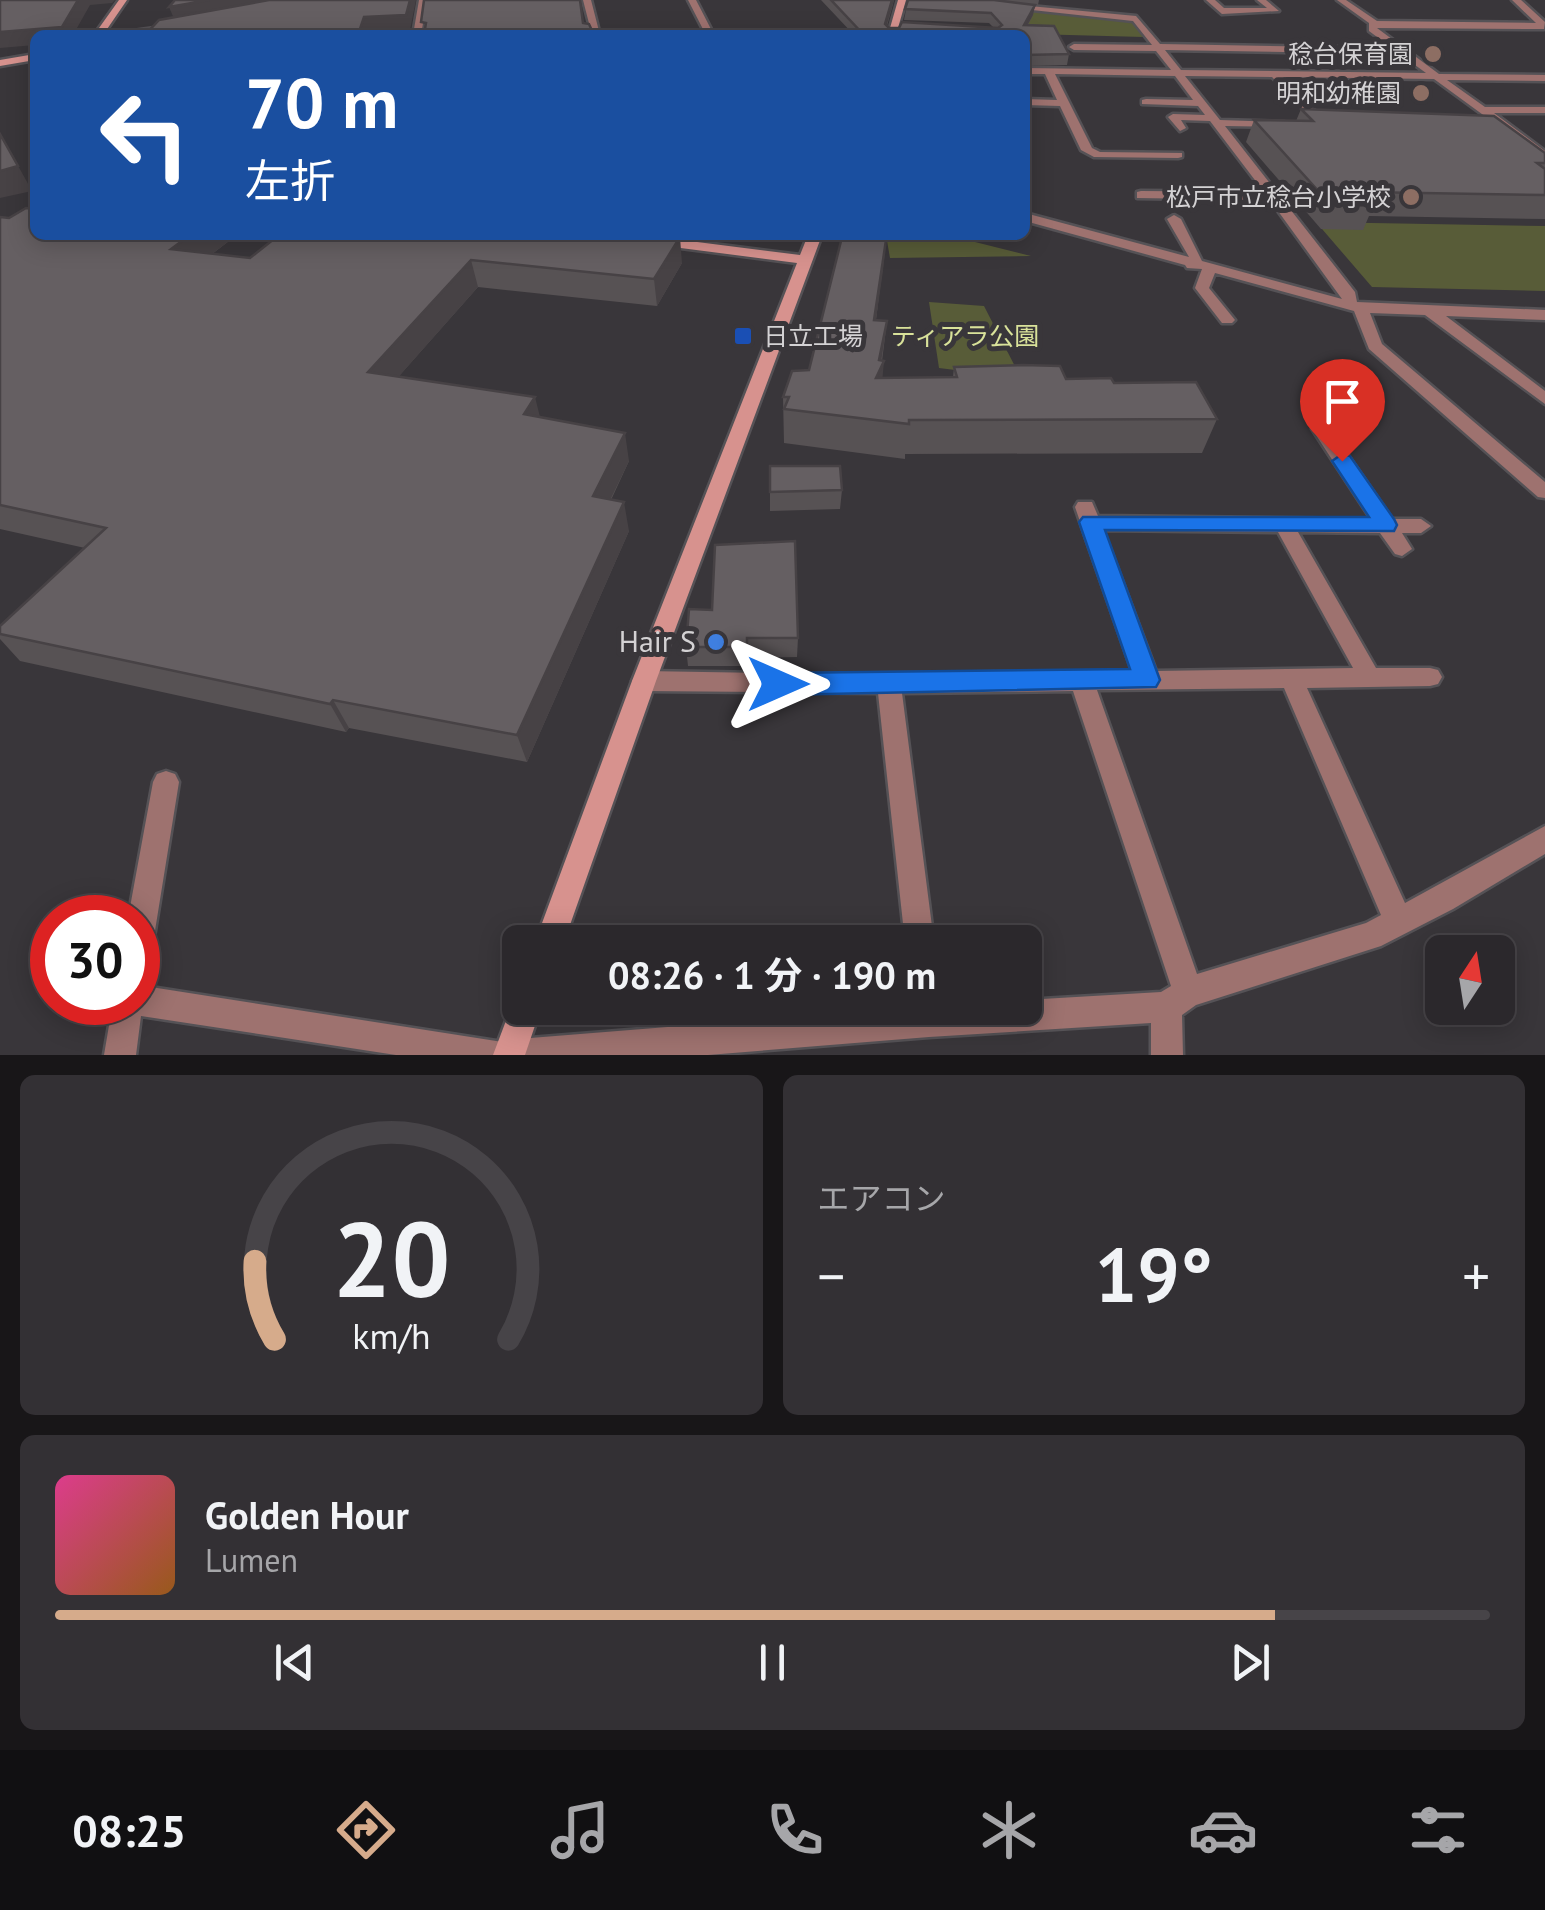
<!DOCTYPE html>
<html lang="ja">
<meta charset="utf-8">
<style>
body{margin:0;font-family:"PT Sans","Noto Sans JP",sans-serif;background:#333034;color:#f1f3f6;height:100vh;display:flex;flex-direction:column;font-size:38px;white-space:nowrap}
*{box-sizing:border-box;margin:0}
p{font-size:32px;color:#a6a6a9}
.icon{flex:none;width:55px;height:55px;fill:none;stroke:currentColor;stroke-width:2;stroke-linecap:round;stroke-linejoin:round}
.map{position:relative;height:1055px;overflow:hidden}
.panel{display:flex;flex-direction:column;gap:20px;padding:20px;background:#181618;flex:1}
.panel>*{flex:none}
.hud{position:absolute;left:30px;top:30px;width:1000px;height:210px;border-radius:15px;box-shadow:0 5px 25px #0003,0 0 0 2px #474448;background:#1a4fa0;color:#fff;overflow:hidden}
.needle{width:65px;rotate:12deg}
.controls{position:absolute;left:1425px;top:935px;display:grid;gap:20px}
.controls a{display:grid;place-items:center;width:90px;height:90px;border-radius:15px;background:#2b282c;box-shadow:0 5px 25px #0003,0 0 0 2px #474448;font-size:50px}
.speed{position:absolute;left:30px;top:895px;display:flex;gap:20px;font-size:50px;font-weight:700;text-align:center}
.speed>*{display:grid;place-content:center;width:130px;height:130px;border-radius:50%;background:#2b282c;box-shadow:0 5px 25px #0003,0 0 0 2px #474448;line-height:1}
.speed .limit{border:15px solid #d22;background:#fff;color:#111}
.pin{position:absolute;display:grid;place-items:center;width:85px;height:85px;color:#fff;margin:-102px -42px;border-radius:50% 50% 50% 0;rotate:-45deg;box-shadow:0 0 10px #0007}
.pin .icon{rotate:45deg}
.me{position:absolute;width:110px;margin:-55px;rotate:90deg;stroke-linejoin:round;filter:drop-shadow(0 0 8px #0008)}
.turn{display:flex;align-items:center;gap:35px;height:210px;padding:0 50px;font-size:45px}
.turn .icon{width:130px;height:130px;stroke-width:2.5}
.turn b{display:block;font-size:70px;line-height:85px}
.big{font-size:75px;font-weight:700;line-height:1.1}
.panel .tile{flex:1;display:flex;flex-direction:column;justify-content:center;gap:15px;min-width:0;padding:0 35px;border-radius:15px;background:#333034}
.panel .dial{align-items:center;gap:0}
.dial svg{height:260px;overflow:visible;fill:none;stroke:#474448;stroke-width:7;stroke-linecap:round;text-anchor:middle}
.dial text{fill:#f1f3f6;stroke:none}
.song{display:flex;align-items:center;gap:30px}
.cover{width:120px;height:120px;border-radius:15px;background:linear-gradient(135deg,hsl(330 70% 55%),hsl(30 70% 35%))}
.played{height:10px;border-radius:5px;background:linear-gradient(90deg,#d6ab8b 85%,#474448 85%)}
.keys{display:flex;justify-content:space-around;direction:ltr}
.heat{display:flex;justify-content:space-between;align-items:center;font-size:55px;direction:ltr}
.panel .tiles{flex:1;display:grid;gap:20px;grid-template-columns:1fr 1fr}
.tile:last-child{grid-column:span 2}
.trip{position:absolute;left:502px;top:925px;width:540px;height:100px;border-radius:15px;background:#2b282c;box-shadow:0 5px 25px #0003,0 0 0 2px #474448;font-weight:700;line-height:100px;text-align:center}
.tab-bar{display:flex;height:160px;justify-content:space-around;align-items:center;background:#111012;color:#a6a6a9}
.tab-bar .icon{width:70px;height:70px}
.tab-bar .current{color:#d6ab8b}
.tab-bar b{font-size:45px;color:#f1f3f6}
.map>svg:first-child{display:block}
</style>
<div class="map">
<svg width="1545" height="1055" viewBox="0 0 1545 1055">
<rect width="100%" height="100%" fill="#39363a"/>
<path fill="#585c38" d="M1019 9 1131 20 1144 37 1031 34Z
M1316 222 1545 226V291L1372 287Z
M886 235H947L1031 256 890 258Z
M929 302 984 306 1021 378 939 368Z"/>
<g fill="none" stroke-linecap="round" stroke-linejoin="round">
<g stroke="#555256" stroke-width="5">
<path id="street" d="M419 0H427L421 35H413Z
M583 0H591L600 35H592Z
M688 0H696L714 35H706Z
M1206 0H1215L1224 8H1267L1257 0H1266L1279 11 1222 14Z
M1337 0H1346L1377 21 1536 23 1512 0H1521L1545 22 1544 29 1377 28 1439 74 1545 75V81L1447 80 1485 107H1545V113H1494L1545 151V160L1434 79 1283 77 1326 123 1327 125 1322 128 1272 77 1185 76 1220 120 1284 122 1285 124 1280 127 1225 126 1355 292 1357 302 1545 310V320L1446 316 1545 391V404L1425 315 1370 313 1382 344 1545 482V498L1538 497 1369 349 1354 311 1215 273 1209 288 1235 320 1232 323H1222L1195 288 1202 269 1187 268 1185 265 1025 221V213L1189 257 1167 219 1174 215 1181 219 1202 261 1342 299 1270 200 1137 198V192L1141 191 1264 192 1210 121 1181 120 1186 128 1180 131 1168 117 1173 114 1205 115 1198 106 1142 104V100L1146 99 1193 100 1175 76 1055 74 1092 148 1100 152 1182 153V157L1178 158 1094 157 1081 150 1060 106 1025 105V99L1057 100 1045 74H1025V68L1171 70 1156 51 1074 50 1069 47 1074 44 1152 45 1133 21 1005 7 1009 4 1136 16 1160 44 1392 48 1369 31V23ZM1165 50 1400 54 1426 73 1181 70Z
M176 25 173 30 122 35 126 32Z
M1321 424 1327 425 1392 519H1421L1431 526 1421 533H1402L1412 549 1402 556 1395 554 1380 533 1298 532 1376 668H1430L1438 670 1442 677 1438 684 1430 686 1307 688 1405 903 1545 826V854L1453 909 1381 946 1196 1005 1182 1015 1183 1055H1151V1023L929 1037 708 1055H396L141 1016 136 1055H104L113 1002H138V985L509 1043 518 1039 904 1008H1025V1000L1161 992 1171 986 1073 691 902 693 934 942H905L878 693 644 691 636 688 632 681 636 674 644 671 816 674 1132 671 1075 507 1078 502H1092L1098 516 1371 519 1312 429ZM1103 530 1278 532 1353 668 1156 671ZM1284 688 1381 915 1366 923 1197 974 1097 690Z
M166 771 175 774 179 782 153 943 148 953 138 958V918H128L153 782 157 774Z"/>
</g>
<g stroke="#555256" stroke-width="5">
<path id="secondary" d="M119 0H127L103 35H94Z
M898 0H906L896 35H888Z
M35 54V60L0 66V60Z
M604 235H642L800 255 808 235H822L656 681 564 942H535L632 681 797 263 611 239Z
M520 995V1008H541L525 1055H493L515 997Z"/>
</g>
<use href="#street" fill="#9e726f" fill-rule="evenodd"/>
<use href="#secondary" fill="#d7928e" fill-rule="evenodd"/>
</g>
<path fill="#575254" d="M821 0H894L887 26 889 28H994L989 23 904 20 908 0H1039L1038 5 1033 4 1035 5 1033 15 1028 25 1069 54 1067 65 1025 66V35H854Z
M1301 109 1545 153V219L1369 216 1363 230 1321 229 1246 142 1254 120 1296 121Z
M0 217 35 235H237L212 254 250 258 682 263 657 306 478 287 399 376 540 417 629 461 611 500 629 531 527 762 349 728 346 732 20 661 0 639V626L85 548 0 529Z
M886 240 876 320 887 321 882 361V378L953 377 954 367 1114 383 1217 419 1202 453 905 454V459L784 443 783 397 809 370Z
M770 466 842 490 840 509 770 511Z
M689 609 798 638 797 657 747 658V666H688L686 647Z"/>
<path fill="#474245" d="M78 0H115L112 3 90 5 73 35H35V45L0 48V32Z
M209 0H291L175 21 169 7Z
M410 0H416L410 30 368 32V35H314L317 32 364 17Z
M892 0H894L884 34 885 24Z
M1035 5 1033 15 1022 35 1024 25Z
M0 133 32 191 0 198Z
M190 235H237L184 275 171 249Z
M680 237 682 263 657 306 654 279Z
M886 240 883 271 871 353 874 320Z
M471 260 478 287 378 400 368 372Z
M887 321 880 369 884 361 881 395 873 412 879 360Z
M535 397 542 425 524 414Z
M625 433 629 461 598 525 593 496Z
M624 502 629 531 527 762 517 735Z
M333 700 349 728 346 732 330 704Z"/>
<path fill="#655f62" stroke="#474245" stroke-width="2.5" d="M0 0H78L62 27 0 32Z
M175 0H209L169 7Z
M269 0H410L406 15 364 17 360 29 317 32 314 35H145L159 20Z
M424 0H580L583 23 589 24 594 35H424L426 23 421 22Z
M831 0H892L885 24 889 28H899L902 22 998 28 1002 25 991 13 905 9 908 0H994L1035 5 1024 25 1054 26 1069 54 1025 55V35H864Z
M1301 109 1494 116 1545 153V163H1537L1545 169V195L1364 192 1374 202H1370L1374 206 1331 205 1254 120 1313 121Z
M0 134 18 166 0 171Z
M26 208 35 209V235H190L171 249 250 258 279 235H656L680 237 654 279 471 260 368 372 535 397 524 414 625 433 593 496 624 502 517 735 333 700 330 704 0 634V626L106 528 0 505V217L9 218Z
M842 237 886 240 874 320 887 321 879 360 884 361 876 378 957 377 954 367 1023 365 1060 366 1066 379 1111 378 1114 383 1196 382 1217 419 909 420V424L784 409 789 397H783L792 371 809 370Z
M770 466H840L842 490 770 492Z
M795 541 798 638H747V647H686L689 609 712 610 715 545Z"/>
<path fill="#1a73e8" stroke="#114b97" stroke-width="2.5" d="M1342 454 1350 456 1394 519 1397 525 1394 531 1105 530 1160 680 1156 687 778 695 769 692 765 684 769 676 778 673 1130 669 1079 522 1083 517H1369L1332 461Z"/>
<g fill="#8d6e63" stroke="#39363a" stroke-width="4">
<circle cx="1433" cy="54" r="10"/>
<circle cx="1421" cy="93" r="10"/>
<circle cx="1411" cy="197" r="10"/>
</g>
<rect fill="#1a4fb4" stroke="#39363a" stroke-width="4" x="733" y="326" width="20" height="20" rx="5"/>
<circle fill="#3f7fe0" stroke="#39363a" stroke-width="4" cx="716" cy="642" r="10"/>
<g text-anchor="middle" stroke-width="10" stroke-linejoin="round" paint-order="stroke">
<g font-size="25" fill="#d4d2d4" stroke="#39363a" text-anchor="end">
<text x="1413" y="63">稔台保育園</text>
<text x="1401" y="102">明和幼稚園</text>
<text x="1391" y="206">松戸市立稔台小学校</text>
<text x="763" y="345" text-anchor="start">日立工場</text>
</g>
<g font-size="25" fill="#d9e29a" stroke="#39363a">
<text x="965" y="345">ティアラ公園</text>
</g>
<g font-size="30" fill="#d4d2d4" stroke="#39363a" text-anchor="end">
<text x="696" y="652">Hair S</text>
</g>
</g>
</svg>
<div class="controls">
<a><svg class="needle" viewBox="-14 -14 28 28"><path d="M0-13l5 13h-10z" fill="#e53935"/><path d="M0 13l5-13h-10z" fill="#a6a6a9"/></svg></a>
</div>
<div class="speed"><div class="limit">30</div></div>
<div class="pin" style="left:1342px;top:461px;background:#d93025"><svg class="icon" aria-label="arrive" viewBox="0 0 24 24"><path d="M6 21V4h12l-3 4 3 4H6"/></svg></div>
<svg class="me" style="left:778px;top:684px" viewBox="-20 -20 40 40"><path d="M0-17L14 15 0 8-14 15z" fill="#1a73e8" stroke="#fff" stroke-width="4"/></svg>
<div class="trip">08:26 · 1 分 · 190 m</div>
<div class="hud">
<div class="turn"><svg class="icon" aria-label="left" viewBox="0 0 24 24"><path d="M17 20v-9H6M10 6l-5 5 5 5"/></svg><div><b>70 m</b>左折</div></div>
</div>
</div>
<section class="panel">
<div class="tiles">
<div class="tile dial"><svg viewBox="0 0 100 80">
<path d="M14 69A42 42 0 1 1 86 69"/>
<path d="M14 69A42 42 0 0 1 8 45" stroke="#d6ab8b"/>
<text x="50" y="56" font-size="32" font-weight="700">20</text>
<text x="50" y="72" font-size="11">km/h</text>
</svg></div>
<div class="tile"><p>エアコン</p>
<div class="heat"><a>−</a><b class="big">19°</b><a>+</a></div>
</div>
<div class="tile">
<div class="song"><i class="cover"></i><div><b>Golden Hour</b><p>Lumen</p></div></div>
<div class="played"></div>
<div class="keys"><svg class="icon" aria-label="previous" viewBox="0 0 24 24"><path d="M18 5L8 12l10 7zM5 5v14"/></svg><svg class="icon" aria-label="pause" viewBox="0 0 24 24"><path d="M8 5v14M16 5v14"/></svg><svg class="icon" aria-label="next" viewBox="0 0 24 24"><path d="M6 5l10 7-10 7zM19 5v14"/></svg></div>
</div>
</div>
</section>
<nav class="tab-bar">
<b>08:25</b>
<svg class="icon current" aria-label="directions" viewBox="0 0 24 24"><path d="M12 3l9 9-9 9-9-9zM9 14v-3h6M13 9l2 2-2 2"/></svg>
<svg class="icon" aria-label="music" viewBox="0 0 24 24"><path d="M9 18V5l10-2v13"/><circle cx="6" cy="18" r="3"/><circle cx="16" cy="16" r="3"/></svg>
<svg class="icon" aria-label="phone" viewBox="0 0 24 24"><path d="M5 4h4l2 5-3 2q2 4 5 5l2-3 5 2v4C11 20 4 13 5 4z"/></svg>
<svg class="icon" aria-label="climate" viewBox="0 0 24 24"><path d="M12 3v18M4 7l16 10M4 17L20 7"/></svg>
<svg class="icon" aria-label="car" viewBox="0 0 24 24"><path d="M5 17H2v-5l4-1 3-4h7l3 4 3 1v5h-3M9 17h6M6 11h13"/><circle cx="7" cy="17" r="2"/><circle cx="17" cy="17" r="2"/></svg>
<svg class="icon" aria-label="filters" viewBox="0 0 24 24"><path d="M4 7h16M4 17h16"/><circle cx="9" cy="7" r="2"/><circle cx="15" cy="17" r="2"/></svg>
</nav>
